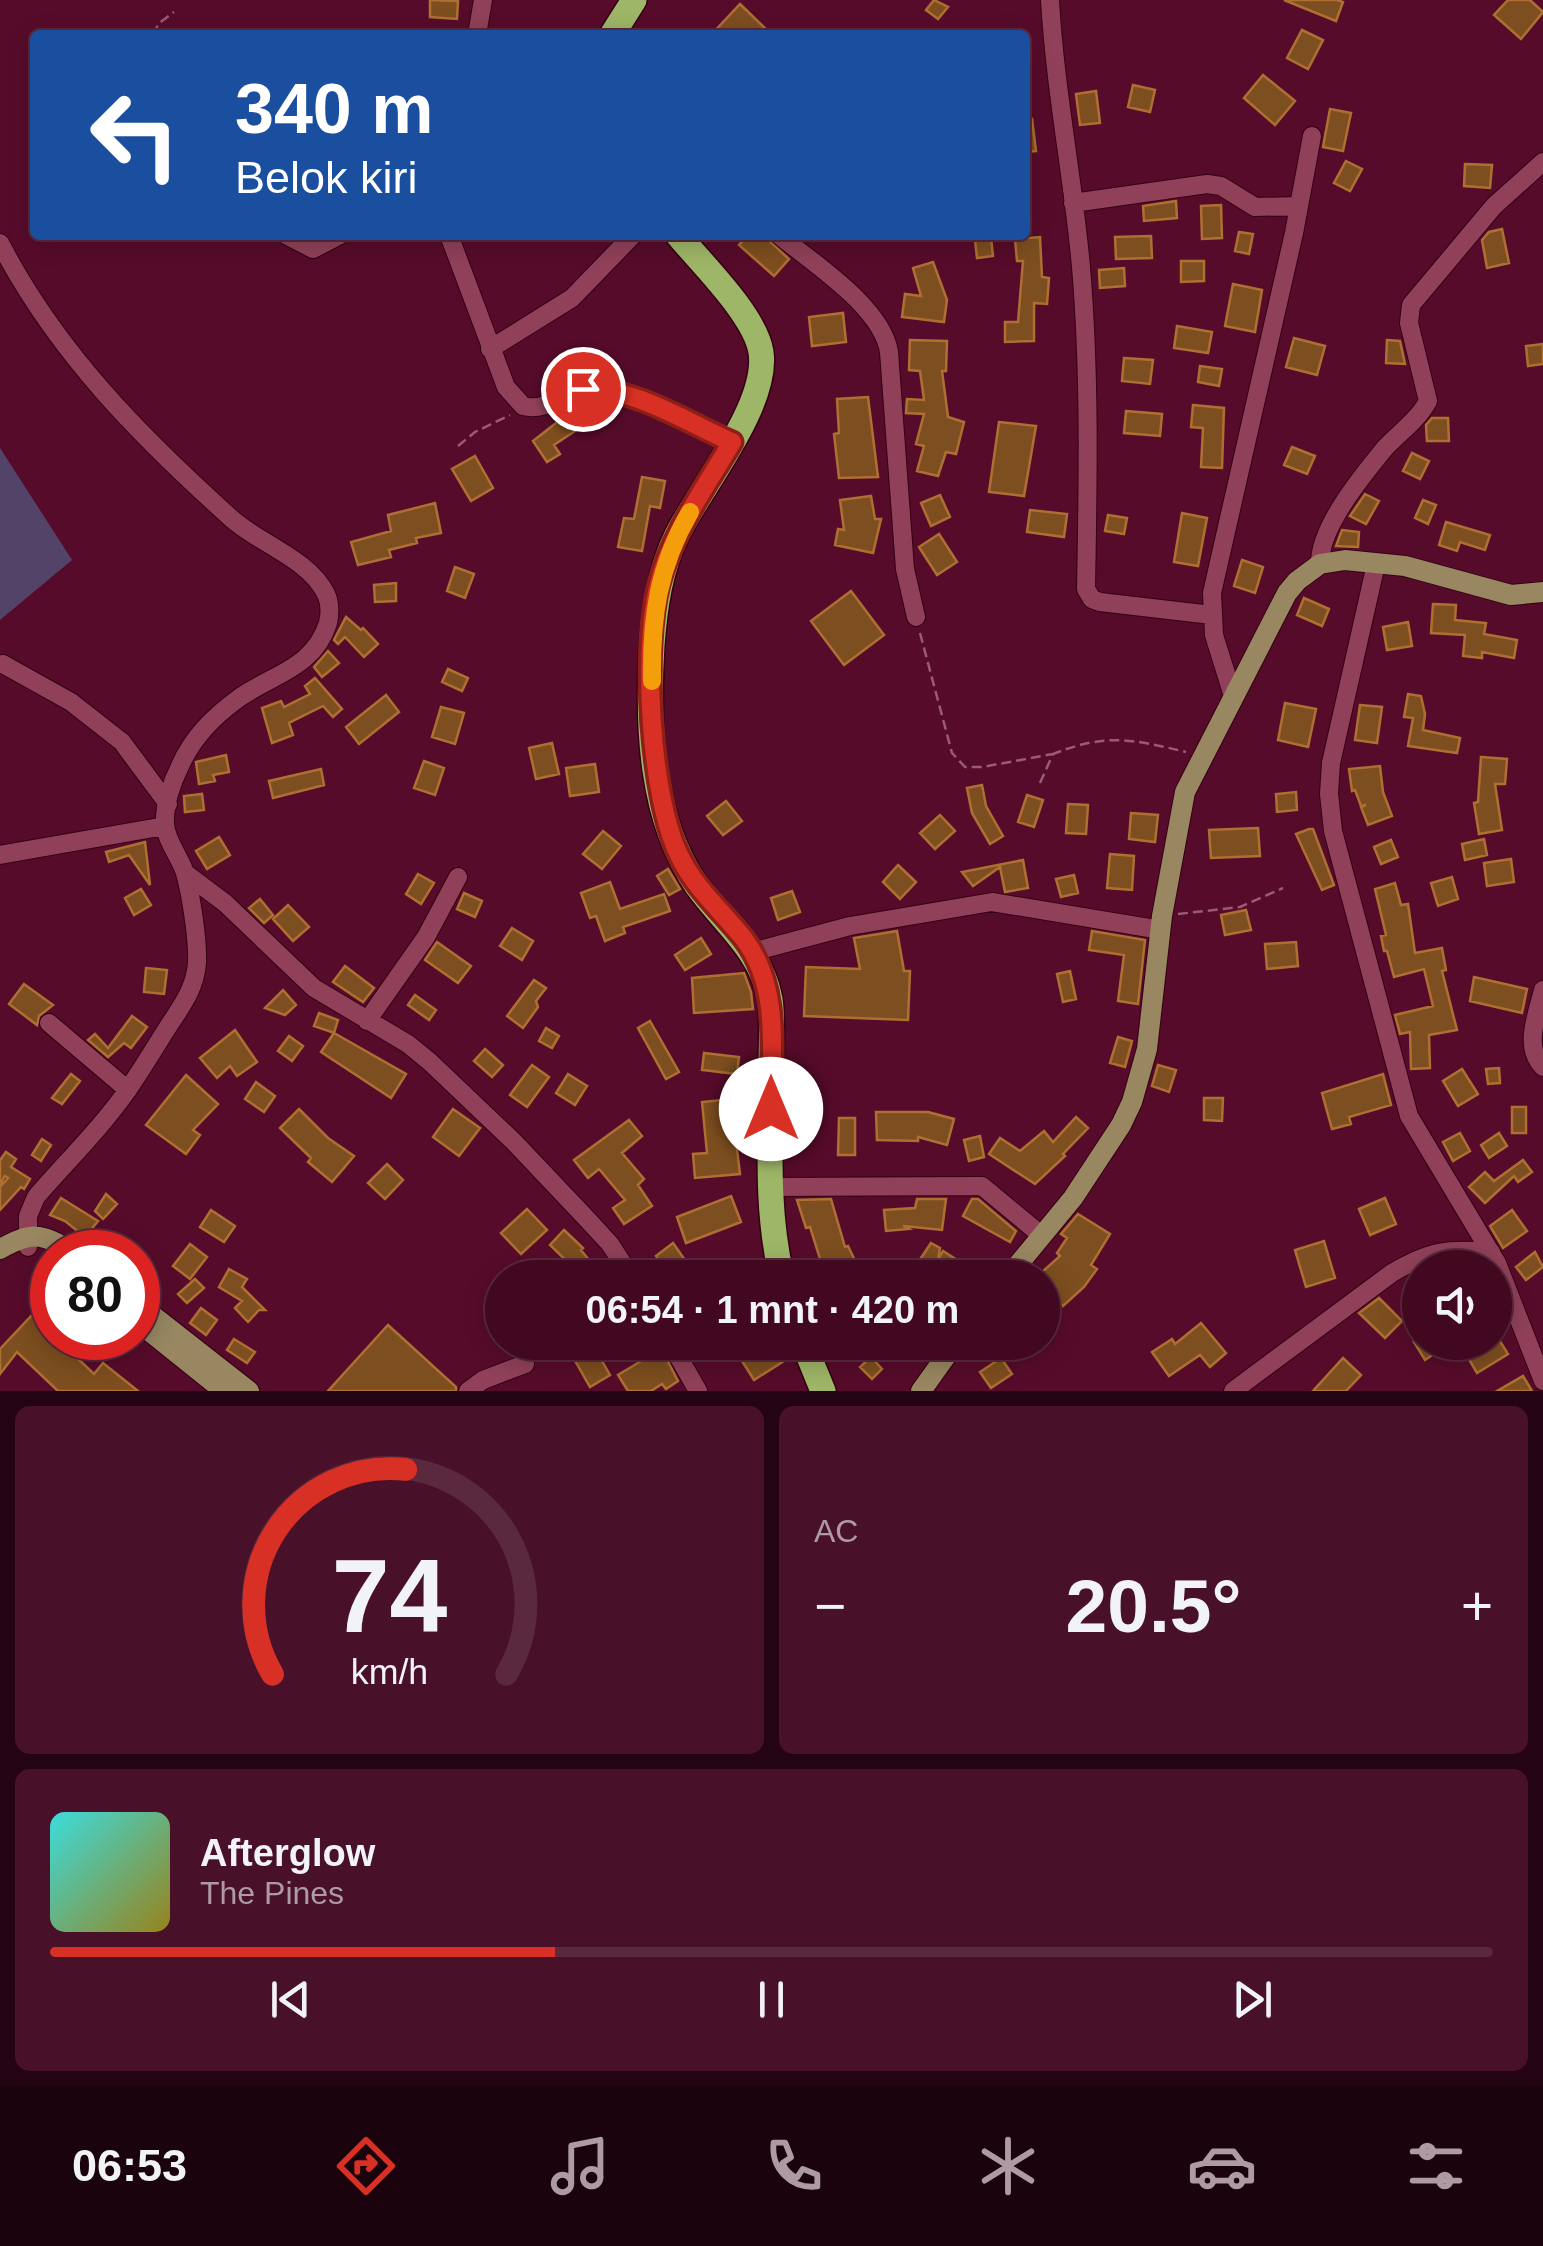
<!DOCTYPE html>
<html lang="id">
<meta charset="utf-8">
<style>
body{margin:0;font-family:Helvetica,sans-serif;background:#481129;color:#f1f3f6;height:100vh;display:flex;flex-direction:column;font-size:38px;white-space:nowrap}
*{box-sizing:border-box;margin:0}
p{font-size:32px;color:#ae9aa5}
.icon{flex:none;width:55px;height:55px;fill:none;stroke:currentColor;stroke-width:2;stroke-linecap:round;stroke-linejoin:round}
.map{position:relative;height:1391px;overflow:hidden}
.details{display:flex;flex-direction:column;gap:15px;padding:15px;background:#240412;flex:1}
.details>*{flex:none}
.guide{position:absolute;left:30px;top:30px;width:1000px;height:210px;border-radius:10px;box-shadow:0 5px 25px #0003,0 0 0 2px #5a293e;background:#1a4fa0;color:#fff;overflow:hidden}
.controls{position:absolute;left:1402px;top:1250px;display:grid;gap:20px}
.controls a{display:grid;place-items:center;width:110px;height:110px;border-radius:50%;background:#410820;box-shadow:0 5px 25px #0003,0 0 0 2px #5a293e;font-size:50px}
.speed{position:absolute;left:30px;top:1230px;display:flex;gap:20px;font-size:50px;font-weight:700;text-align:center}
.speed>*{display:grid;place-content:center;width:130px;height:130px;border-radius:50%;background:#410820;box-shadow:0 5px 25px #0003,0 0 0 2px #5a293e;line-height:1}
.speed .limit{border:15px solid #d22;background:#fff;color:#111}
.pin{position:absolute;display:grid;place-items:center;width:85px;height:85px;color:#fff;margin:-42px;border:5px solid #fff;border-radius:50%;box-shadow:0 2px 10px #0007}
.me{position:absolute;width:110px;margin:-55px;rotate:0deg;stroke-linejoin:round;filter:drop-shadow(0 0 8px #0008)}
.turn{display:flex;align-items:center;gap:35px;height:210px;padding:0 40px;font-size:45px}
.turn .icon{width:130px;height:130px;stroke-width:2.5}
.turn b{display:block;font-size:70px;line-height:85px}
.big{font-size:75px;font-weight:600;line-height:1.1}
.details .card{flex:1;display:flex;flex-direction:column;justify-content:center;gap:15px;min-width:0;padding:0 35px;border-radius:15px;background:#481129}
.details .dial{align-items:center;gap:0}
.dial svg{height:260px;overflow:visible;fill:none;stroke:#5a293e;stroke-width:7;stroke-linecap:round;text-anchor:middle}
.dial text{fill:#f1f3f6;stroke:none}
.song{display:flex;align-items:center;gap:30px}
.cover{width:120px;height:120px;border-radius:15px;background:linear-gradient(135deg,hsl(180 70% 55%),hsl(50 70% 35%))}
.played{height:10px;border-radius:5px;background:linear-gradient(90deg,#d93025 35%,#5a293e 35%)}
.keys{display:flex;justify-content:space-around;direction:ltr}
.heat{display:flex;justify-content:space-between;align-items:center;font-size:55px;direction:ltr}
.details .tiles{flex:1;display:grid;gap:15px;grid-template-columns:1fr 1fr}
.card:last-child{grid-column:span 2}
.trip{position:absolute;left:485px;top:1260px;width:575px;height:100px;border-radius:50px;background:#410820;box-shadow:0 5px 25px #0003,0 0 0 2px #5a293e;font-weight:600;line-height:100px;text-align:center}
.dock{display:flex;height:160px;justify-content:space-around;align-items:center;background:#1a030d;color:#ae9aa5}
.dock .icon{width:70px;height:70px}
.dock .selected{color:#d93025}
.dock b{font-size:45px;color:#f1f3f6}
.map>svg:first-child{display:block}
</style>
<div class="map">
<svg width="1543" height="1391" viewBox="0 0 1543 1391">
<rect width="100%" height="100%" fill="#570b2a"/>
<path fill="#534369" d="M0 448 72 560 0 620Z"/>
<path fill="#7d4e1f" stroke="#ae7032" stroke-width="2.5" d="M430 0 458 1 457 19 430 17Z
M934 0 948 7 938 19 926 10Z
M1284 0H1337L1343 2 1336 21Z
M1508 0H1530L1543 12 1521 39 1494 15Z
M740 4 772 35H711Z
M1302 30 1323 40 1308 69 1287 58Z
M1263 75 1295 101 1275 125 1244 98Z
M1133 85 1155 90 1150 112 1128 107Z
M1096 91 1100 123 1080 125 1076 94Z
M1330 109 1351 113 1343 151 1323 147Z
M1032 119 1036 151 1025 152V120Z
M1346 161 1362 169 1350 191 1334 183Z
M1465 164 1492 165 1490 188 1464 186Z
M1176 201 1177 218 1144 221 1143 206Z
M1221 205 1222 238 1202 239 1201 206Z
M1502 229 1509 263 1487 268 1482 240 1489 232Z
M1239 232 1253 234 1249 254 1235 251Z
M748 235H763L789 259 774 276 739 245Z
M1151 236 1152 258 1116 259 1115 237Z
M1040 237 1042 277 1049 278 1047 304 1034 303V341L1005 342V322H1018L1023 261H1017L1015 239Z
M991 238 993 256 977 258 975 240Z
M1181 261H1204V281L1181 282Z
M933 262 947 300 944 322 902 317 905 294 921 296 913 268Z
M1124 268 1125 286 1100 288 1099 270Z
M1233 284 1262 290 1255 332 1225 326Z
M843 313 846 342 812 346 809 317Z
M1177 326 1212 332 1208 353 1174 348Z
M1294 338 1325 346 1317 375 1286 367Z
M910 340 947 341 946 371H942L948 417 964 422 956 454 946 452 938 476 917 471 924 446 916 444 924 414 906 413 907 399 924 400 920 371 909 370Z
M1387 340 1400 341 1405 364 1386 363Z
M1543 344V364L1528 366 1526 346Z
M1124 358 1153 360 1150 384 1122 381Z
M1200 366 1222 369 1219 386 1198 382Z
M868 397 878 477 839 478 834 434 839 433 837 399Z
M1193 405 1224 408 1222 468 1201 467 1203 428 1191 427Z
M1126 411 1162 414 1160 436 1124 433Z
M570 412 581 427 554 445 560 454 547 462 533 441Z
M1432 418H1448L1449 441H1427L1426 425Z
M999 422 1036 426 1024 496 989 492Z
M1292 447 1315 456 1307 474 1284 465Z
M1412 453 1429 461 1420 479 1403 471Z
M475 456 493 488 471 501 452 469Z
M642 477 665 481 660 508 650 506 642 551 618 547 624 518 634 519Z
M1365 494 1379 501 1366 524 1350 516Z
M940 495 950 517 931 526 921 503Z
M871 496 875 519H881L873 553 835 545 838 529 844 530 840 500Z
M1423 500 1436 505 1428 524 1415 518Z
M435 503 441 533 416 538 417 543 389 550 391 557 358 565 351 542 391 531 388 515Z
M1030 510 1067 514 1064 537 1027 532Z
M1182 513 1207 518 1198 566 1174 562Z
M1108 515 1127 518 1124 534 1105 531Z
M1446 522 1490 535 1485 550 1460 542 1457 551 1439 545Z
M1342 530 1359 532 1358 547 1336 546Z
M939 534 957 562 937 575 919 547Z
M1242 560 1263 567 1255 593 1234 586Z
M455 567 474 574 465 598 447 591Z
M396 583V601L375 602 374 585Z
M851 591 884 635 844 665 811 621Z
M1304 598 1329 609 1322 626 1297 615Z
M1433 604 1456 605 1455 620 1486 623 1484 634 1517 640 1514 658 1482 652V658L1463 656 1465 635 1431 633Z
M346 617 361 630 363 628 378 644 364 657 345 637 338 644 334 640Z
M1408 622 1412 646 1387 650 1383 627Z
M328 651 339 663 322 677 314 667Z
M448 669 468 678 462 691 442 682Z
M315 678 342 709 333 717 323 706 289 723 293 735 272 743 262 708 281 701 284 707 310 694 305 686Z
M1408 694 1421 696 1425 714 1423 730 1460 738 1457 753 1408 746 1413 718 1404 717Z
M386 695 399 712 359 744 346 727Z
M1285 703 1316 709 1308 747 1278 740Z
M1360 705 1382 707 1377 743 1355 740Z
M441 707 464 713 455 744 432 737Z
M552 743 559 774 536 779 529 748Z
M226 755 229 772 213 775 215 781 199 784 196 762Z
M1481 757 1507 759 1505 784H1495L1502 830 1479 834 1474 803 1478 802Z
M424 761 444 768 435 795 414 788Z
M595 764 599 792 570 796 566 768Z
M1380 766 1383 792 1392 816 1368 825 1361 807 1366 805 1361 806 1355 790 1352 791 1349 769Z
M321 769 324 785 273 798 269 781Z
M982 785 986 806 1003 836 990 844 972 813 967 788Z
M1296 792 1297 810 1277 812 1276 794Z
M202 794 204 810 185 812 184 796Z
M1027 795 1043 800 1034 827 1018 822Z
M726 801 742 821 723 835 707 816Z
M1068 804 1088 805 1086 834 1066 833Z
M1131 813 1158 815 1155 842 1129 839Z
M940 815 955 831 935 849 920 833Z
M1258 828 1260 856 1211 858 1209 830Z
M1309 829H1313L1334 885 1322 890 1296 834Z
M603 831 621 846 602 869 583 854Z
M219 837 230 855 207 869 196 851Z
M1484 839 1487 855 1465 860 1462 844Z
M1391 840 1398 857 1381 864 1374 847Z
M145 842 150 885 129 855 109 862 106 852Z
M1110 854 1134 856 1132 890 1107 888Z
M1511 859 1514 882 1487 886 1484 863Z
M1023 860 1028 888 1005 892 1000 867 973 886 962 872Z
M898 865 916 882 900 899 883 882Z
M668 869 680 889 669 895 657 876Z
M418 874 434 883 421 904 406 894Z
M1074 875 1078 893 1061 897 1056 879Z
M1452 877 1458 899 1438 906 1431 883Z
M610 882 620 909 664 894 670 911 623 927 625 933 605 941 596 916 590 918 581 893Z
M1395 883 1401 905 1408 904 1415 953 1442 948 1446 970 1442 971 1457 1030 1429 1035 1430 1068 1411 1069 1410 1032 1400 1034 1395 1015 1433 1006 1424 969 1394 977 1387 951H1384L1381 936 1386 935 1375 889Z
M141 889 151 905 134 915 125 898Z
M792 891 800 912 778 920 771 898Z
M464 893 482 901 475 917 457 909Z
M260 899 273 915 264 923 249 908Z
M288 905 309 927 293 941 273 919Z
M1246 910 1251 930 1225 935 1221 915Z
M512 928 533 941 522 960 500 946Z
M897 931 904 971H910L908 1020 804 1016 806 967 860 969 854 938Z
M1092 931 1145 940 1138 1004 1118 1001 1124 955 1089 950Z
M701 938 711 954 685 970 675 955Z
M437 942 471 966 458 983 425 960Z
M1296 942 1298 966 1267 969 1265 944Z
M345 966 374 988 363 1002 333 982Z
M146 968 167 970 164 994 144 992Z
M1070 971 1076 999 1063 1002 1057 974Z
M744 973 751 992 753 1009 694 1013 692 978Z
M1474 977 1527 989 1522 1013 1470 1001Z
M534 980 546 988 536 1001 538 1007 523 1028 507 1016Z
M24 984 53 1005 39 1016 37 1025 9 1004Z
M283 990 296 1005 285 1015 265 1008Z
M415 995 436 1010 429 1020 408 1005Z
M319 1013 338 1020 334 1033 314 1026Z
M132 1016 147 1027 131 1048 124 1043 108 1057 88 1040 95 1034 108 1048Z
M650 1021 679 1072 666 1079 638 1028Z
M546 1028 559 1036 552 1048 539 1041Z
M235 1030 257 1062 237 1076 230 1066 217 1078 200 1058Z
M334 1033 406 1074 391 1098 321 1052Z
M289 1036 303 1046 292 1061 278 1051Z
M1118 1037 1132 1041 1125 1067 1110 1063Z
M485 1049 503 1065 492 1077 474 1061Z
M704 1053 739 1057 737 1074 702 1070Z
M532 1065 549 1077 527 1107 510 1095Z
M1158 1065 1176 1070 1169 1092 1152 1086Z
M1499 1068 1500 1083 1488 1084 1486 1069Z
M1462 1069 1478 1094 1458 1106 1443 1081Z
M71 1074 80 1081 62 1104 52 1098Z
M568 1074 587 1086 575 1105 556 1093Z
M1383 1074 1391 1105 1349 1117 1351 1124 1332 1129 1322 1093Z
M186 1075 218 1104 193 1130 200 1135 186 1154 146 1125Z
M256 1082 275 1096 264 1112 245 1099Z
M1204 1098H1223L1222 1121 1204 1120Z
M731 1099 740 1174 695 1178 693 1154 707 1153 702 1102Z
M794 1105 819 1110 816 1129 790 1125Z
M1512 1107H1526V1133H1512Z
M299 1109 328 1138 354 1156 332 1182 308 1162 311 1158 280 1128Z
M453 1109 480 1128 459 1156 433 1137Z
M876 1112H928L954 1119 947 1145 918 1137V1141L877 1140Z
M1076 1117 1088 1128 1063 1154 1065 1156 1035 1184 989 1154 1000 1138 1020 1151 1044 1131 1053 1142Z
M839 1118H855V1155H838Z
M629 1120 642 1136 622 1153 644 1179 638 1185 652 1206 624 1224 613 1208 625 1200 599 1169 588 1178 574 1160Z
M1460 1133 1470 1151 1453 1161 1443 1142Z
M1499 1133 1507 1146 1489 1158 1481 1145Z
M980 1136 984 1157 969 1161 964 1140Z
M42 1139 51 1145 41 1161 32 1155Z
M6 1152 16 1159 11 1167 30 1179 24 1189 21 1187 0 1210V1187L8 1178 5 1176 0 1184V1160Z
M1523 1160 1532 1172 1518 1182 1514 1176 1485 1203 1469 1187 1485 1172 1494 1181Z
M387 1164 403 1180 385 1199 368 1183Z
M106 1194 117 1204 103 1219 95 1211Z
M731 1196 741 1222 686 1243 677 1217Z
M61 1198 98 1221 85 1237 65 1221 50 1215Z
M1385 1198 1396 1224 1370 1235 1359 1209Z
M831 1199 845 1247 848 1246 861 1273 852 1278H826L810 1227 806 1228 797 1200Z
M917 1199H946L942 1230 903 1226 909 1229 886 1231 884 1210 915 1208Z
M972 1199H978L1016 1231 1010 1242 963 1216Z
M527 1209 547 1230 521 1254 501 1233Z
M211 1210 235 1226 224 1242 200 1227Z
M1512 1210 1527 1231 1503 1248 1490 1226Z
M1078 1214 1110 1234 1091 1265 1097 1269 1084 1287 1063 1306 1042 1284V1272L1060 1256 1057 1253 1067 1238 1061 1234Z
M564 1230 583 1248 581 1250 603 1278H584L550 1245Z
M1324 1241 1335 1278 1306 1287 1295 1250Z
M673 1243 687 1263 670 1275 656 1256Z
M931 1243 940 1248 938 1260 943 1251 965 1265 957 1278H951L921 1258Z
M190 1244 207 1257 190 1279 173 1266Z
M1535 1252 1543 1267 1526 1280 1516 1267Z
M229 1269 247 1279 242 1287 265 1310H259L248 1322 235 1308 242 1301 219 1287Z
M195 1279 204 1288 187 1303 178 1294Z
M1379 1298 1402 1321 1385 1338 1359 1313Z
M201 1308 217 1320 206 1335 190 1323Z
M32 1315 94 1374 103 1363 138 1391H58L17 1352 0 1374V1349Z
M1201 1323 1226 1353 1210 1367 1200 1355 1169 1376 1152 1352 1172 1339 1175 1344Z
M388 1325 456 1387V1391H328Z
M1498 1338 1508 1354 1477 1373 1467 1356 1495 1342Z
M234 1339 255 1352 247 1363 227 1350Z
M630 1342H658L678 1381 666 1389 662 1384 651 1391H628L618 1375 643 1360Z
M730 1342H776L787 1359 754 1380Z
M1414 1342H1451L1425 1360Z
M594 1347 610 1375 590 1387 574 1359Z
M871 1357 882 1369 872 1379 860 1367Z
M1001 1358 1012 1374 991 1388 980 1372Z
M1343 1358 1361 1375 1346 1391H1313Z
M1523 1376 1532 1391H1497Z"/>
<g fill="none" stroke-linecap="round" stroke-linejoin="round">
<g stroke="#330013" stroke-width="20">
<path id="minor" d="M1050 0C1055 90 1073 177 1081 267 1090 374 1088 481 1086 589L1092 599 1100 602 1212 615
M477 35 483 0
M1073 203 1207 184 1221 186 1255 207 1299 206
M286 235 313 249 340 235
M449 235 506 387 523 406C551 413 569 386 598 388 639 392 694 425 732 442
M779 235C814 264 882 307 889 352L905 569 916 617
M0 243C57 353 141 437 232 519 260 544 309 559 326 594 330 602 330 614 328 623 314 668 273 674 239 698 213 717 193 737 180 766 172 782 164 805 165 824 166 841 180 857 185 873 191 895 198 939 197 963 195 990 180 1008 166 1030 154 1049 142 1069 129 1088 103 1126 67 1161 36 1197L28 1216V1247
M490 349 572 298 633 235
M1320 564C1319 528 1362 476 1385 448 1399 433 1418 420 1428 401L1409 323 1411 305 1494 206 1543 162
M1376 564 1331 763 1329 794 1333 831 1409 1116 1497 1263 1543 1381
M3 664 71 702 122 742 168 804
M1233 696 1214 635 1212 593 1294 233 1312 136
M0 855 165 826
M185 873 225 903 314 988 408 1044 430 1062 514 1142 587 1219 610 1244 632 1278
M752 952 850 926 992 902 1161 930
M1543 990C1537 1015 1523 1047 1543 1067
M367 1021 426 937 458 877
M49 1023 128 1090
M769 1187 982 1186 1041 1235
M670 1342 698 1391
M468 1391 483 1380 525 1364
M1233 1391 1392 1273C1429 1251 1448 1248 1491 1252"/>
</g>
<g stroke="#330013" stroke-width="22">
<path id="major" d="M0 1249C29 1233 42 1231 71 1252
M1007 1278 1073 1198 1121 1125 1132 1102 1147 1049 1162 916 1185 792 1287 593 1297 581 1320 564 1345 560 1405 566 1511 595 1543 592
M138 1304 249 1391
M138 1322 224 1391
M921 1391 956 1342"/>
</g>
<g stroke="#330013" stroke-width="28">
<path id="highway" d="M612 35 634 0
M678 235C702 264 755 315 761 352 769 405 700 488 677 535 660 569 655 607 652 645 647 725 650 818 697 886 724 924 761 950 770 999 773 1021 771 1044 771 1067 771 1137 765 1208 782 1278
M803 1342 823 1391"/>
</g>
<path stroke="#995c72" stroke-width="2.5" stroke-dasharray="10 5" stroke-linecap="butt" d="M154 35 158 24 174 12
M458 446 475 432 510 415
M920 633 952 753 965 767H982L1053 754
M1040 783 1053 754C1106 733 1132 739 1186 752
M1178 914 1240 907 1283 888"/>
<use href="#minor" stroke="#904159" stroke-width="18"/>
<use href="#major" stroke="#988761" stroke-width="20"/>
<use href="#highway" stroke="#9eb667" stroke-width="25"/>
</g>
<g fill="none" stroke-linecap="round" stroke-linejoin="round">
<g stroke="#8d1f18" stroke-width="25">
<path id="route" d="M583 389C634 387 686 422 732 442 705 488 672 533 659 584 642 649 650 795 679 855 695 889 722 911 744 939 781 988 771 1053 771 1109"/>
</g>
<use href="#route" stroke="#d93025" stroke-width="18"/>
<path stroke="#f59e0b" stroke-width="18" d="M652 681C651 618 658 567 690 512"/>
</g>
</svg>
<div class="controls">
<a><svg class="icon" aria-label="sound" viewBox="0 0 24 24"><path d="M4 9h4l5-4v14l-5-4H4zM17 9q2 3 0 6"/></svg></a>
</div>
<div class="speed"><div class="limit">80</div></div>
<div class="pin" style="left:583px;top:389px;background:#d93025"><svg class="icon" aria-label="arrive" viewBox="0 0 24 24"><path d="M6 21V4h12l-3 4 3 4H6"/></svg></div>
<svg class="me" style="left:771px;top:1109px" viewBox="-20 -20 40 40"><circle r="19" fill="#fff"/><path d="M0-13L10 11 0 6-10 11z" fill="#d93025"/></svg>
<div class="trip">06:54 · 1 mnt · 420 m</div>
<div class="guide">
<div class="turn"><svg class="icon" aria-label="left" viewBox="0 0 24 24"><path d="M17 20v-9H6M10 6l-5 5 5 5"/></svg><div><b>340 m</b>Belok kiri</div></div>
</div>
</div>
<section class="details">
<div class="tiles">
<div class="card dial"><svg viewBox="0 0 100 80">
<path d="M14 69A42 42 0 1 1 86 69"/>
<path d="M14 69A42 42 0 0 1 55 6" stroke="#d93025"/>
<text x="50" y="56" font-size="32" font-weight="700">74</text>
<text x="50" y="72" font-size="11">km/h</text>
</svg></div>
<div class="card"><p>AC</p>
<div class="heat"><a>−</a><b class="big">20.5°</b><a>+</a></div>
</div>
<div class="card">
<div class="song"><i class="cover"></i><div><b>Afterglow</b><p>The Pines</p></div></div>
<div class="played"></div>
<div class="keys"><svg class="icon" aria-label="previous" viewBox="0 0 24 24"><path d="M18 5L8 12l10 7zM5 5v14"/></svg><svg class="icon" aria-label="pause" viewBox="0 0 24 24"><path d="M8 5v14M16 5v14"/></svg><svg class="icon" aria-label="next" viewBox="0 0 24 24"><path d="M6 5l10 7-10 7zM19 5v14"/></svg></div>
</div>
</div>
</section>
<nav class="dock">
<b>06:53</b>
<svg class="icon selected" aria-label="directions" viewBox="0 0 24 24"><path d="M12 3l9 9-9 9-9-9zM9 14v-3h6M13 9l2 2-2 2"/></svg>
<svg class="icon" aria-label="music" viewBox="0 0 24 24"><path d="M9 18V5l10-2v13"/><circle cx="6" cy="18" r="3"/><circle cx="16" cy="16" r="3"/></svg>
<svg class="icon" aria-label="phone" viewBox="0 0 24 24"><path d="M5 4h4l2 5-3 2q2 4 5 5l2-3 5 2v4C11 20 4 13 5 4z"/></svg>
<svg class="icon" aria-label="climate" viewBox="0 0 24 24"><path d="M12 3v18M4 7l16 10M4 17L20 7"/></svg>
<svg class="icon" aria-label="car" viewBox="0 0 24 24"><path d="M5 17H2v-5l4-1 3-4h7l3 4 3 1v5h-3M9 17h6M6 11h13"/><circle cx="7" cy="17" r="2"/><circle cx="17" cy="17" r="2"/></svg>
<svg class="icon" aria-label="filters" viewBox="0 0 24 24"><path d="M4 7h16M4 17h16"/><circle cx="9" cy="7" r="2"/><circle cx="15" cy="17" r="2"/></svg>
</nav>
